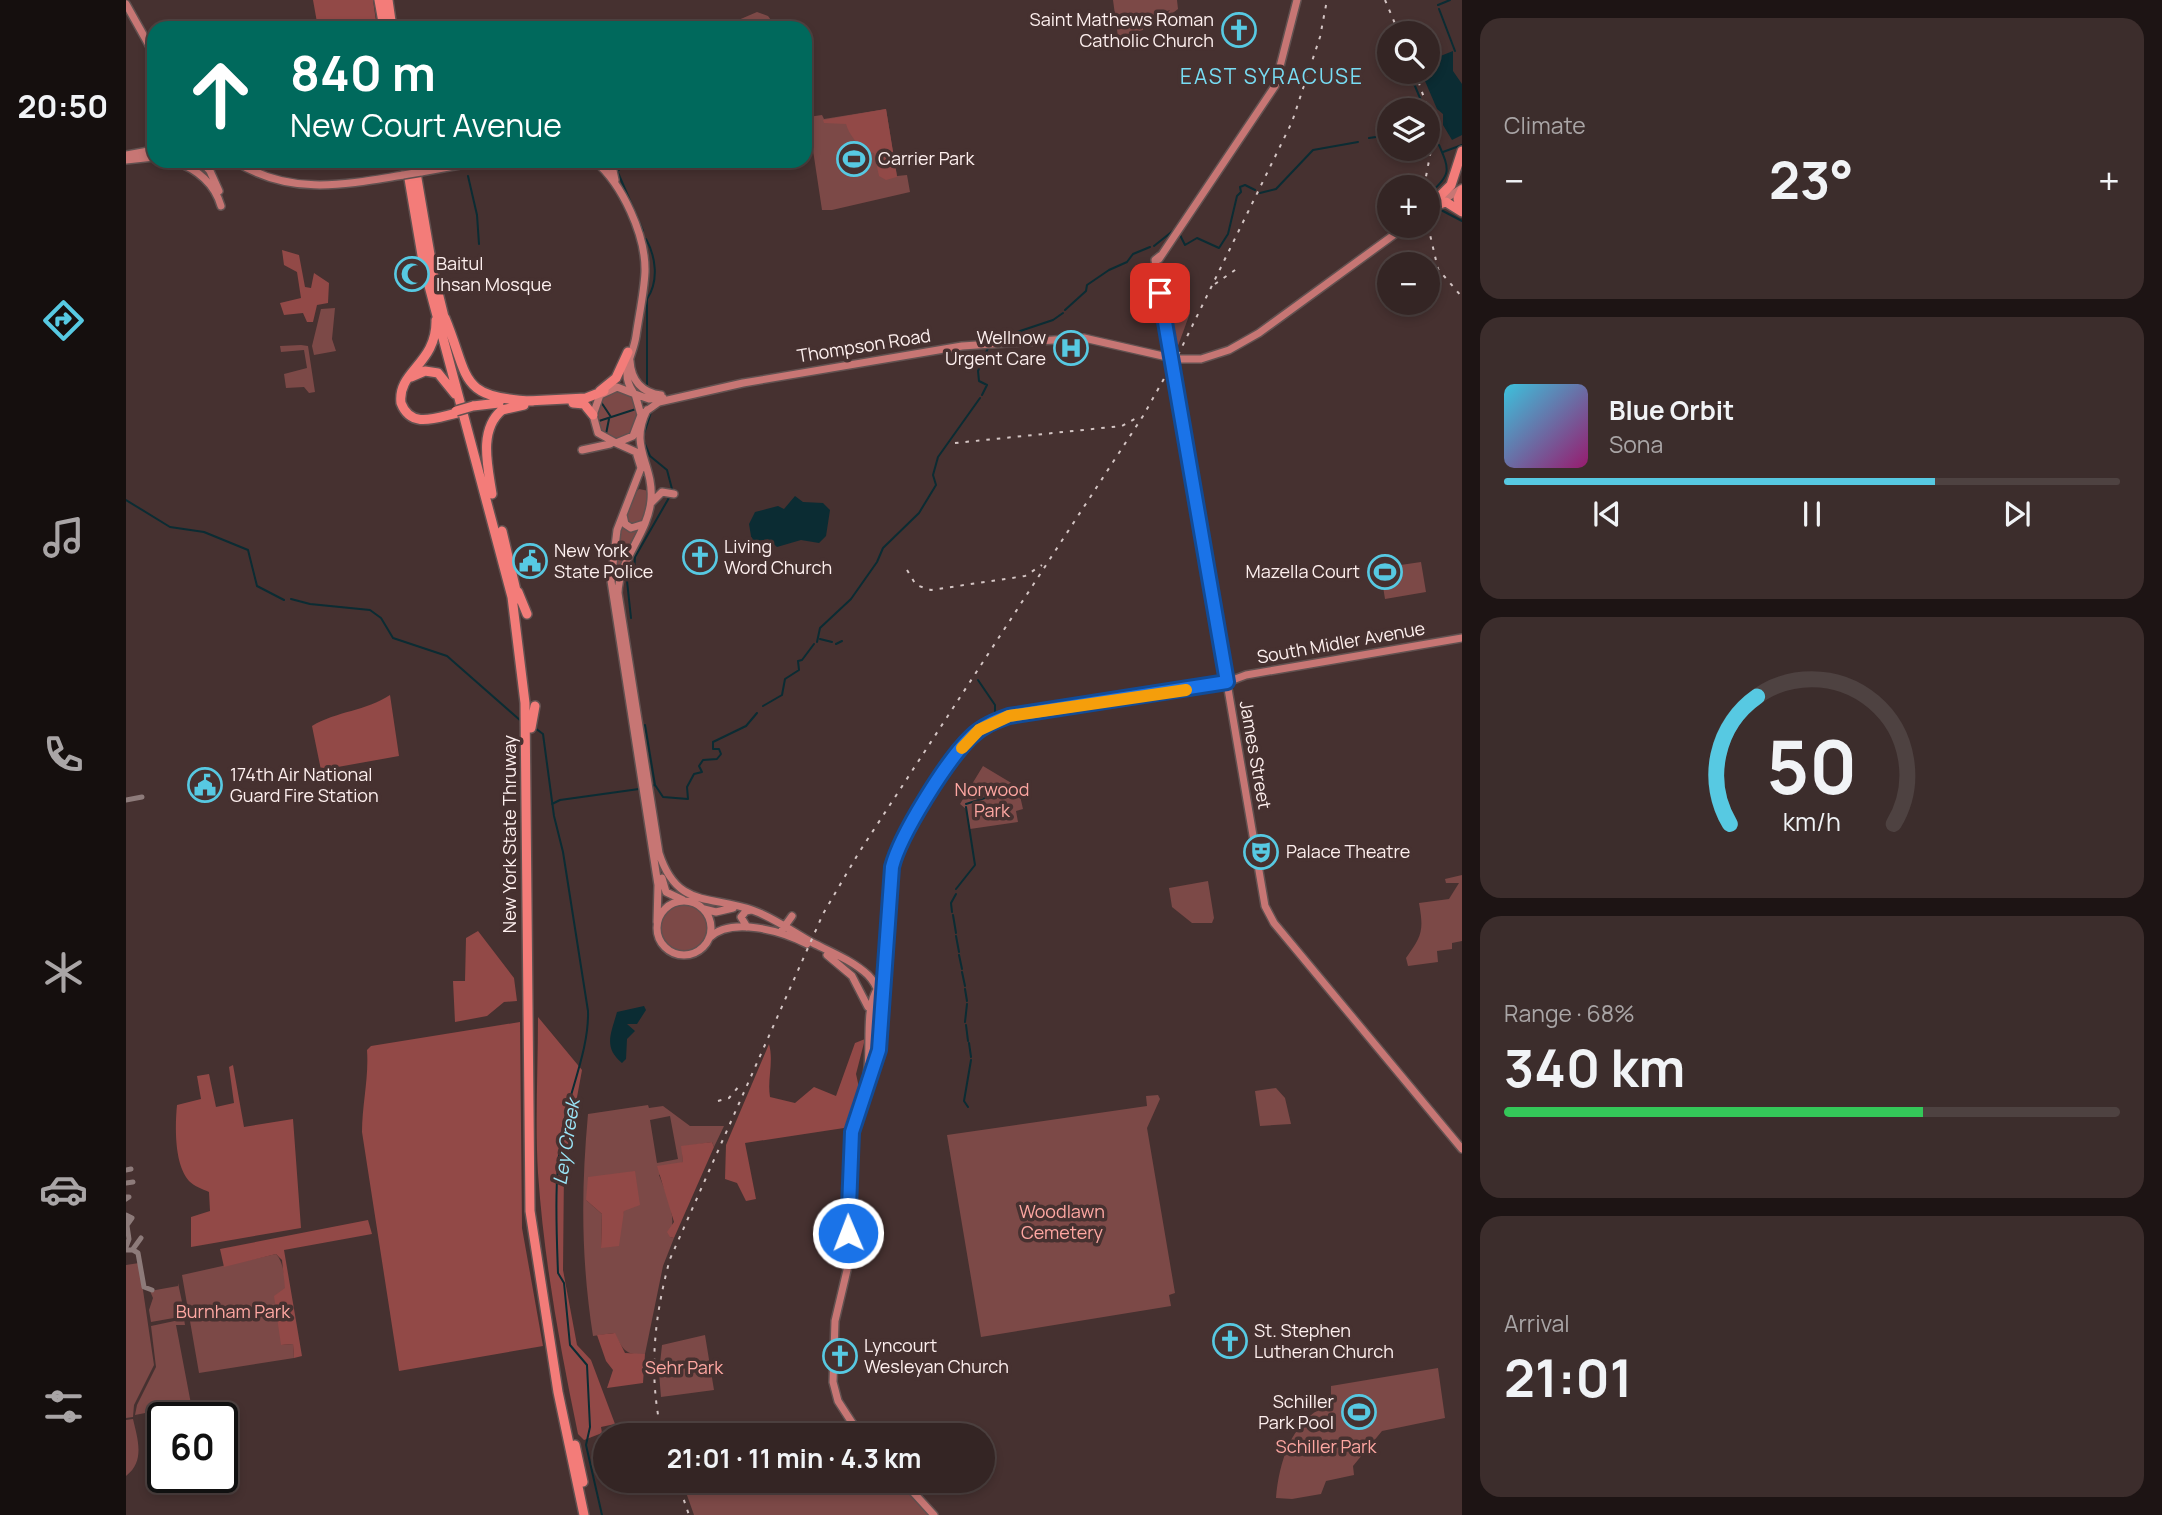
<!DOCTYPE html>
<meta charset="utf-8">
<style>
body{margin:0;font-family:Manrope,sans-serif;background:#3c2d2c;color:#f1f3f6;height:100vh;display:flex;flex-direction:column;font-size:26px;white-space:nowrap}
*{box-sizing:border-box;margin:0}
p{font-size:23px;color:#a9a5a6}
.icon{flex:none;width:38px;height:38px;fill:none;stroke:currentColor;stroke-width:2;stroke-linecap:round;stroke-linejoin:round}
.map{position:relative;flex:1;overflow:hidden}
.sheet{display:flex;flex-direction:column;gap:18px;padding:18px;background:#1d1414;width:700px}
.sheet>*{flex:none}
.banner{position:absolute;left:21px;top:21px;width:665px;height:147px;border-radius:21px;box-shadow:0 4px 10px #0003,0 0 0 2px #4e4241;background:#00695c;color:#fff;overflow:hidden}
.buttons{position:absolute;left:1251px;top:21px;display:grid;gap:14px}
.buttons a{display:grid;place-items:center;width:63px;height:63px;border-radius:50%;background:#342524;box-shadow:0 4px 10px #0003,0 0 0 2px #4e4241;font-size:35px}
.speed{position:absolute;left:21px;top:1402px;display:flex;gap:14px;font-size:35px;font-weight:700;text-align:center}
.speed>*{display:grid;place-content:center;width:91px;height:91px;border-radius:50%;background:#342524;box-shadow:0 4px 10px #0003,0 0 0 2px #4e4241;line-height:1}
.speed .limit{border:4px solid #111;border-radius:10px;background:#fff;color:#111}
.pin{position:absolute;display:grid;place-items:center;width:60px;height:60px;color:#fff;margin:-30px;border-radius:14px;box-shadow:0 4px 10px #0006}
.me{position:absolute;width:77px;margin:-38px;rotate:359deg;stroke-linejoin:round;filter:drop-shadow(0 0 5px #0008)}
.turn{display:flex;align-items:center;gap:24px;height:147px;padding:0 28px;font-size:32px}
.turn .icon{width:91px;height:91px;stroke-width:2.5}
.turn b{display:block;font-size:49px;line-height:60px}
.big{font-size:52px;font-weight:700;line-height:1.1}
.sheet .tile{flex:1;display:flex;flex-direction:column;justify-content:center;gap:10px;min-width:0;padding:0 24px;border-radius:21px;background:#3c2d2c}
.sheet .dial{align-items:center;gap:0}
.dial svg{height:182px;overflow:visible;fill:none;stroke:#4e4241;stroke-width:7;stroke-linecap:round;text-anchor:middle}
.dial text{fill:#f1f3f6;stroke:none}
.song{display:flex;align-items:center;gap:21px}
.cover{width:84px;height:84px;border-radius:10px;background:linear-gradient(135deg,hsl(190 70% 55%),hsl(320 70% 35%))}
.played{height:7px;border-radius:4px;background:linear-gradient(90deg,#57c9e2 70%,#4e4241 70%)}
.keys{display:flex;justify-content:space-around;direction:ltr}
.heat{display:flex;justify-content:space-between;align-items:center;font-size:38px;direction:ltr}
.charge{height:10px;border-radius:5px;background:linear-gradient(90deg,#34c759 68%,#4e4241 0)}
.trip{position:absolute;left:467px;top:1423px;width:402px;height:70px;border-radius:35px;background:#342524;box-shadow:0 4px 10px #0003,0 0 0 2px #4e4241;font-weight:700;line-height:70px;text-align:center}
main{display:flex;flex:1;min-height:0}
.menu{display:flex;flex-direction:column;width:126px;justify-content:space-around;align-items:center;background:#150f0e;color:#a9a5a6}
.menu .icon{width:49px;height:49px}
.menu .current{color:#57c9e2}
.menu b{font-size:32px;color:#f1f3f6}
.map>svg:first-child{display:block}
</style>
<main>
<nav class="menu">
<b>20:50</b>
<svg class="icon current" aria-label="directions" viewBox="0 0 24 24"><path d="M12 3l9 9-9 9-9-9zM9 14v-3h6M13 9l2 2-2 2"/></svg>
<svg class="icon" aria-label="music" viewBox="0 0 24 24"><path d="M9 18V5l10-2v13"/><circle cx="6" cy="18" r="3"/><circle cx="16" cy="16" r="3"/></svg>
<svg class="icon" aria-label="phone" viewBox="0 0 24 24"><path d="M5 4h4l2 5-3 2q2 4 5 5l2-3 5 2v4C11 20 4 13 5 4z"/></svg>
<svg class="icon" aria-label="climate" viewBox="0 0 24 24"><path d="M12 3v18M4 7l16 10M4 17L20 7"/></svg>
<svg class="icon" aria-label="car" viewBox="0 0 24 24"><path d="M5 17H2v-5l4-1 3-4h7l3 4 3 1v5h-3M9 17h6M6 11h13"/><circle cx="7" cy="17" r="2"/><circle cx="17" cy="17" r="2"/></svg>
<svg class="icon" aria-label="filters" viewBox="0 0 24 24"><path d="M4 7h16M4 17h16"/><circle cx="9" cy="7" r="2"/><circle cx="15" cy="17" r="2"/></svg>
</nav>
<div class="map">
<svg width="1336" height="1515" viewBox="0 0 1336 1515">
<rect width="100%" height="100%" fill="#463130"/>
<path fill="#7c4947" fill-rule="evenodd" d="M987 0H1051L1052 9 1032 24 1044 10 1016 20 1017 30 992 37Z
M631 12 642 16 651 28H611L610 21Z
M760 109 771 176 781 175 784 192 706 210H696L682 117 696 115 698 119Z
M1045 300 1048 307 1064 313 1049 354 1039 306V301Z
M209 308 206 339 210 351 188 355 186 346 195 309Z
M175 345 182 346 189 392 183 393 178 387 160 388 158 374 181 368 178 350 155 352 154 346Z
M489 389 507 396 513 414 507 433 494 441 475 434 470 419 473 400Z
M513 489 523 491 516 523 511 527 500 522C498 512 505 496 513 489Z
M497 522 515 528 487 593V557Z
M1295 562 1300 592 1259 599 1254 568Z
M857 766 892 787 897 809 890 811 892 822 844 829 840 809 834 804Z
M1336 875V941L1326 943V949L1311 951 1312 962 1282 966 1280 958C1296 936 1298 931 1293 903L1323 899 1333 883H1320L1319 879Z
M1082 881 1088 918 1086 923H1066L1046 907 1043 888Z
M533 928a25 25 0 1 1 50 0a25 25 0 1 1-50 0Z
M1150 1088 1159 1098 1165 1124 1134 1126 1129 1091Z
M1032 1095 1034 1099 1021 1128 1049 1293 1043 1295 1045 1306 855 1337 821 1135 1021 1106 1020 1096Z
M522 1105 523 1108 537 1106 564 1126H598L588 1147 586 1142 556 1147 557 1162 533 1175C541 1196 551 1214 544 1237L548 1238 537 1266 519 1354C499 1356 497 1349 488 1333L467 1336C455 1259 455 1191 462 1114ZM544 1116 552 1159 531 1163 524 1120ZM460 1200 498 1211 493 1227 475 1247 476 1214Z
M150 1254C166 1271 157 1322 155 1345L167 1344 168 1358 73 1373 56 1275Z
M13 1263 28 1365 8 1405 7 1417 0 1418V1265Z
M52 1283 59 1316 25 1322 23 1310 27 1298 24 1291 52 1286Z
M58 1319 59 1325H50L65 1404 9 1415 11 1405 30 1367 25 1326Z
M579 1335 588 1390 535 1397 533 1373 536 1345Z
M1312 1368 1319 1418 1256 1431 1227 1466 1228 1475 1200 1481 1195 1494 1166 1499 1150 1498C1153 1463 1165 1421 1200 1406L1199 1397 1205 1396V1386Z
M7 1419C11 1437 20 1461 0 1476V1420Z
M556 1481H772L803 1515H568Z"/>
<path fill="#924947" d="M187 0H247L251 28H192Z
M760 109 771 177 760 180 753 176 748 153 733 150C730 139 723 135 720 124L698 123 697 120Z
M156 250 173 255 179 287 185 288 188 273 203 283 202 303 191 305 187 322H181L177 313 158 315 154 303 175 298 171 272 158 265Z
M264 695 273 756 195 770 186 726C211 711 240 711 264 695Z
M352 931 388 978 391 1001 378 1002 361 1016 329 1022 327 981H339L340 938Z
M412 1017 456 1070 438 1168 437 1270 451 1345 465 1360 489 1424 475 1427 476 1433 458 1440 452 1434C434 1347 418 1261 412 1173 409 1122 412 1069 412 1017Z
M394 1022 396 1228 417 1346 273 1371 236 1132C236 1104 243 1078 241 1050L245 1046Z
M739 1039 730 1074 734 1092 725 1121 718 1128 619 1143 630 1199 620 1201 611 1183 599 1179 600 1145 643 1044C648 1062 641 1079 644 1097L669 1103 688 1087 710 1096 729 1043Z
M107 1065 118 1127 167 1119 175 1228 65 1247V1217L84 1211 83 1192C76 1189 68 1186 63 1181 48 1164 49 1126 51 1105L75 1099 71 1076 83 1074 90 1107 108 1103 103 1067Z
M586 1142 588 1147 548 1238 544 1237 541 1232 548 1222 531 1166 557 1162 555 1146Z
M509 1171 514 1205 498 1211 493 1246 475 1248 476 1214 460 1200 462 1177Z
M242 1220 246 1234 158 1250 176 1356 168 1358 167 1344 155 1345 148 1296 159 1288 156 1260 150 1254 98 1267 94 1249Z
M489 1333 499 1353 519 1354 517 1383 481 1388 487 1370 480 1361 471 1335Z"/>
<path fill="#0b2c33" d="M1327 51V71L1336 84V135L1326 140 1317 125V114L1311 109 1296 74 1302 72V61Z
M669 496 677 502 697 503 704 510 700 536 693 543 675 540 651 547 642 539 626 542 623 524 629 512 652 506 658 509Z
M518 1006 520 1010 511 1024H501L509 1031 501 1039 500 1059 496 1063C477 1047 485 1034 491 1012Z"/>
<g fill="none" stroke-linecap="round" stroke-linejoin="round">
<path stroke="#0b2c33" stroke-width="2" d="M1312 5 1324 0
M1313 9 1329 51
M1278 72 1289 86 1299 110
M1302 118V124
M1243 138 1264 135
M1317 152 1336 145
M490 168 517 231
M493 170 495 161
M342 176 351 215 353 244
M1134 193 1150 189 1187 150 1232 142
M1304 193C1325 175 1324 170 1313 145
M1315 210 1336 221
M1053 233 1059 245 1071 238 1093 248 1102 234 1111 196 1115 192 1114 187 1119 185 1129 190
M520 239C530 257 533 281 521 299V389
M1028 246 1048 230
M939 310 960 291 961 285 983 270 1001 262 1007 254 1024 247
M867 340 927 320 937 313
M856 395 861 385 853 381 852 371 862 348
M475 402 485 417
M473 421 510 409
M480 434 483 419
M517 437 525 412
M518 442 524 456 541 470 546 489
M0 500 44 527 78 532 122 550 131 586 158 600
M165 599 184 604 244 610 255 618 267 638 321 656 395 721
M505 618 501 581 508 572 509 557 544 496
M694 639 706 642
M691 642 694 628 725 599 751 562 757 548 793 513 810 485 807 475 812 457 854 398
M710 644 716 641
M852 680 869 705V712
M637 706 656 695 659 679 673 670 672 661 676 660 688 644
M519 725 529 785
M409 728 417 734 428 816 437 852 462 1011C463 1042 450 1076 442 1106 427 1160 430 1218 432 1273L438 1283 444 1345 461 1365 464 1427 460 1445 476 1515
M525 786 529 785 537 797 562 799 561 787 568 774 576 772 573 766 577 760 591 759 595 754 593 749H587V742L620 726 631 713
M426 804 434 800 513 789
M840 804 862 797
M830 889 849 865 840 807
M826 912 825 903 830 894
M827 915 830 933
M830 936 833 952
M833 955 836 969
M836 972 839 986
M839 989 841 1001
M839 1022 841 1004
M840 1025 842 1041
M843 1043 845 1057
M842 1107 838 1101 845 1060"/>
<path stroke="#8d7b7a" stroke-width="5" d="M0 800 16 797
M0 1170 5 1169
M0 1183 7 1182
M0 1197H3L0 1199
M0 1215 6 1218 1 1225
M0 1219 3 1239 0 1247
M7 1249 15 1238
M0 1250H7L12 1253 18 1287 26 1290"/>
<g stroke="#625150" stroke-width="10">
<path id="major" d="M0 4 28 54
M0 155 28 150
M0 160 28 157
M48 161C71 169 88 182 95 206
M75 161 84 171 93 191
M109 161C163 196 218 185 277 175
M469 161C496 184 520 235 519 272 518 293 513 315 510 336 507 357 493 371 507 392
M485 161 489 180
M295 172 356 161
M1302 210 1336 188
M1267 226H1269
M1034 256 1029 260 1139 906 1148 923 1336 1149
M1033 259 1149 86 1171 0
M504 361C505 380 516 393 535 395
M491 387 509 394 515 415 507 436 490 443 472 433 467 415 474 395Z
M509 394 523 399 537 398
M521 410C502 448 528 463 525 500 522 534 493 559 492 593L533 853C551 909 584 895 626 910 647 917 667 932 687 943 705 952 727 961 742 975 773 1007 747 1072 733 1107
M519 412 533 402 617 383 836 346 958 338 1050 359H1075L1103 350 1133 333 1280 226
M490 443 510 452 515 468 491 530 485 581 532 885 531 922
M456 450 484 444
M525 503 536 492 548 494
M497 515 499 524 505 528 518 524
M536 878 540 892 557 900
M531 928a27 27 0 1 1 54 0a27 27 0 1 1-54 0Z
M578 909 590 912 607 908
M621 927 615 917 620 911 625 910
M656 930 666 916
M583 938C605 916 656 931 681 944
M701 955 726 976 742 1007
M757 1000 762 903 771 849 832 752 848 734 885 716 1059 690 1096 684 1120 675 1336 638
M740 1081C747 1052 737 1010 752 988
M734 1435 712 1401 707 1382 709 1321 722 1266 721 1185 725 1135 734 1103
M776 1480 808 1515"/>
</g>
<g stroke="#625150" stroke-width="12">
<path id="highway" d="M253 0 258 28
M262 0 266 28
M280 161 298 267 386 597 399 703 404 1211 432 1392 458 1515
M288 161 307 272 319 321
M1336 190 1332 199 1336 209
M1313 197 1325 185 1336 151
M1307 206 1320 202 1336 212
M319 318C344 378 331 398 407 401
M310 320C311 364 271 371 275 403 285 429 309 418 331 413
M285 377 299 371 312 373 329 394
M474 391 490 378 502 352
M401 401 460 398 478 391
M447 403 458 404 467 415
M347 406 373 403
M366 494C362 467 352 430 376 410L398 405
M376 531 392 599
M392 592 401 614
M405 728 409 706
M449 1445 457 1482"/>
</g>
<use href="#major" stroke="#c77674" stroke-width="7"/>
<use href="#highway" stroke="#f37c79" stroke-width="9"/>
<path stroke="#d4c5c4" stroke-width="2" stroke-dasharray="3.5 7" stroke-linecap="butt" d="M1259 0 1273 33
M1289 72 1309 129 1298 187
M1302 226 1312 269 1336 297
M1089 284 1112 268
M1052 355 1166 122 1194 37 1201 0
M829 443 996 426 1014 416
M781 570 790 585 805 590 899 576 916 565
M592 1101 603 1098 614 1085
M536 1435C522 1375 528 1317 544 1259L697 914 732 854 1017 416 1044 368
M551 1480 563 1515"/>
<g stroke="#625150" stroke-width="10" stroke-linecap="butt">
<path id="major-bridge" d="M277 175 295 172"/>
</g>
<g stroke="#625150" stroke-width="12" stroke-linecap="butt">
<path id="highway-bridge" d="M330 411 347 406"/>
</g>
<use href="#major-bridge" stroke="#c77674" stroke-width="7"/>
<use href="#highway-bridge" stroke="#f37c79" stroke-width="9"/>
</g>
<g fill="none" stroke-linecap="round" stroke-linejoin="round">
<g stroke="#114b97" stroke-width="18">
<path id="route" d="M722 1233 726 1132 753 1050 766 867C774 835 821 760 845 737 856 726 869 721 883 716L1101 682 1034 293"/>
</g>
<use href="#route" stroke="#1a73e8" stroke-width="12"/>
<path stroke="#f59e0b" stroke-width="12" d="M836 748 853 730 883 716 1060 690"/>
</g>
<defs>
<g id="church-ring" transform="scale(1.75)"><circle r="9.5" fill="#463130" stroke="#57c9e2" stroke-width="1.5"/><path d="M-1.2-6h2.4v3.5h3.3v2.4h-3.3V6h-2.4V-.1h-3.3v-2.4h3.3Z" fill="#57c9e2"/></g>
<g id="stadium-ring" transform="scale(1.75)"><circle r="9.5" fill="#463130" stroke="#57c9e2" stroke-width="1.5"/><path d="M0-5a6.5 5 0 1 0 0 10a6.5 5 0 1 0 0-10ZM-3.5-1.8h7v3.6h-7Z" fill="#57c9e2"/></g>
<g id="mosque-ring" transform="scale(1.75)"><circle r="9.5" fill="#463130" stroke="#57c9e2" stroke-width="1.5"/><path d="M3.5-4.9A6 6 0 1 0 3.5 4.9A5 5 0 1 1 3.5-4.9Z" fill="#57c9e2"/></g>
<g id="hospital-ring" transform="scale(1.75)"><circle r="9.5" fill="#463130" stroke="#57c9e2" stroke-width="1.5"/><path d="M-5-5h3v3.5h4V-5h3V5h-3V1.5h-4V5h-3Z" fill="#57c9e2"/></g>
<g id="civic-ring" transform="scale(1.75)"><circle r="9.5" fill="#463130" stroke="#57c9e2" stroke-width="1.5"/><path d="M-.6-6.5H3V-4.5H.6V-3L4-1V1h2V6H-6V1h2V-1L-.6-3ZM-1.2 2.5V6h2.4V2.5Z" fill="#57c9e2"/></g>
<g id="theatre-ring" transform="scale(1.75)"><circle r="9.5" fill="#463130" stroke="#57c9e2" stroke-width="1.5"/><path d="M-5-5.5Q0-4 5-5.5V0Q5 5 0 6Q-5 5-5 0ZM-3.3-2.5H-1v1.5H-3.3ZM1-2.5H3.3v1.5H1ZM-2.8 1Q0 5.5 2.8 1Z" fill="#57c9e2"/></g>
</defs>
<g fill-rule="evenodd">
<use href="#church-ring" x="1113" y="30"/>
<use href="#stadium-ring" x="728" y="159"/>
<use href="#mosque-ring" x="286" y="274"/>
<use href="#hospital-ring" x="945" y="348"/>
<use href="#church-ring" x="574" y="557"/>
<use href="#civic-ring" x="404" y="561"/>
<use href="#stadium-ring" x="1259" y="572"/>
<use href="#civic-ring" x="79" y="785"/>
<use href="#theatre-ring" x="1135" y="852"/>
<use href="#church-ring" x="1104" y="1341"/>
<use href="#church-ring" x="714" y="1356"/>
<use href="#stadium-ring" x="1233" y="1412"/>
</g>
<g text-anchor="middle" stroke-width="7" stroke-linejoin="round" paint-order="stroke">
<g font-size="18" fill="#fdefee" stroke="#463130" text-anchor="start">
<text x="1088" y="26" text-anchor="end">Saint Mathews Roman<tspan x="1088" dy="21">Catholic Church</tspan></text>
<text x="752" y="165">Carrier Park</text>
<text x="310" y="270">Baitul<tspan x="310" dy="21">Ihsan Mosque</tspan></text>
<text x="920" y="344" text-anchor="end">Wellnow<tspan x="920" dy="21">Urgent Care</tspan></text>
<text x="598" y="553">Living<tspan x="598" dy="21">Word Church</tspan></text>
<text x="428" y="557">New York<tspan x="428" dy="21">State Police</tspan></text>
<text x="1234" y="578" text-anchor="end">Mazella Court</text>
<text x="104" y="781">174th Air National<tspan x="104" dy="21">Guard Fire Station</tspan></text>
<text x="1160" y="858">Palace Theatre</text>
<text x="1128" y="1337">St. Stephen<tspan x="1128" dy="21">Lutheran Church</tspan></text>
<text x="738" y="1352">Lyncourt<tspan x="738" dy="21">Wesleyan Church</tspan></text>
<text x="1208" y="1408" text-anchor="end">Schiller<tspan x="1208" dy="21">Park Pool</tspan></text>
</g>
<g font-size="18" fill="#fdefee" stroke="#463130">
<text transform="translate(738 346) rotate(-9)" y="6">Thompson Road</text>
<text transform="translate(1215 643) rotate(-10)" y="6">South Midler Avenue</text>
<text transform="translate(1129 755) rotate(80)" y="6">James Street</text>
<text transform="translate(384 834) rotate(-90)" y="6">New York State Thruway</text>
</g>
<g font-size="18" fill="#fea7a2" stroke="#463130">
<text x="866" y="796">Norwood<tspan x="866" dy="21">Park</tspan></text>
<text x="936" y="1218">Woodlawn<tspan x="936" dy="21">Cemetery</tspan></text>
<text x="107" y="1318">Burnham Park</text>
<text x="558" y="1374">Sehr Park</text>
<text x="1200" y="1453">Schiller Park</text>
</g>
<g font-size="19" font-style="italic" fill="#9be6f8" stroke="#463130">
<text transform="translate(440 1142) rotate(-81)" y="7">Ley Creek</text>
</g>
<g font-size="21" letter-spacing="2" fill="#78ddf4" stroke="#463130">
<text x="1146" y="84">EAST SYRACUSE</text>
</g>
</g>
</svg>
<div class="buttons">
<a><svg class="icon" aria-label="search" viewBox="0 0 24 24"><circle cx="10" cy="10" r="6"/><path d="M15 15l6 6"/></svg></a>
<a><svg class="icon" aria-label="layers" viewBox="0 0 24 24"><path d="M12 4l9 5-9 5-9-5zM3 14l9 5 9-5"/></svg></a>
<a>+</a>
<a>−</a>
</div>
<div class="speed"><div class="limit">60</div></div>
<div class="pin" style="left:1034px;top:293px;background:#d93025"><svg class="icon" aria-label="arrive" viewBox="0 0 24 24"><path d="M6 21V4h12l-3 4 3 4H6"/></svg></div>
<svg class="me" style="left:722px;top:1233px" viewBox="-20 -20 40 40"><circle r="17" fill="#1a73e8" stroke="#fff" stroke-width="3"/><path d="M0-11L8 9 0 5-8 9z" fill="#fff"/></svg>
<div class="trip">21:01 · 11 min · 4.3 km</div>
<div class="banner">
<div class="turn"><svg class="icon" aria-label="ahead" viewBox="0 0 24 24"><path d="M12 20V5M6 11l6-6 6 6"/></svg><div><b>840 m</b>New Court Avenue</div></div>
</div>
</div>
<section class="sheet">
<div class="tile"><p>Climate</p>
<div class="heat"><a>−</a><b class="big">23°</b><a>+</a></div>
</div>
<div class="tile">
<div class="song"><i class="cover"></i><div><b>Blue Orbit</b><p>Sona</p></div></div>
<div class="played"></div>
<div class="keys"><svg class="icon" aria-label="previous" viewBox="0 0 24 24"><path d="M18 5L8 12l10 7zM5 5v14"/></svg><svg class="icon" aria-label="pause" viewBox="0 0 24 24"><path d="M8 5v14M16 5v14"/></svg><svg class="icon" aria-label="next" viewBox="0 0 24 24"><path d="M6 5l10 7-10 7zM19 5v14"/></svg></div>
</div>
<div class="tile dial"><svg viewBox="0 0 100 80">
<path d="M14 69A42 42 0 1 1 86 69"/>
<path d="M14 69A42 42 0 0 1 26 13" stroke="#57c9e2"/>
<text x="50" y="56" font-size="32" font-weight="700">50</text>
<text x="50" y="72" font-size="11">km/h</text>
</svg></div>
<div class="tile"><p>Range · 68%</p><b class="big">340 km</b><div class="charge"></div></div>
<div class="tile"><p>Arrival</p><b class="big">21:01</b></div>
</section>
</main>
